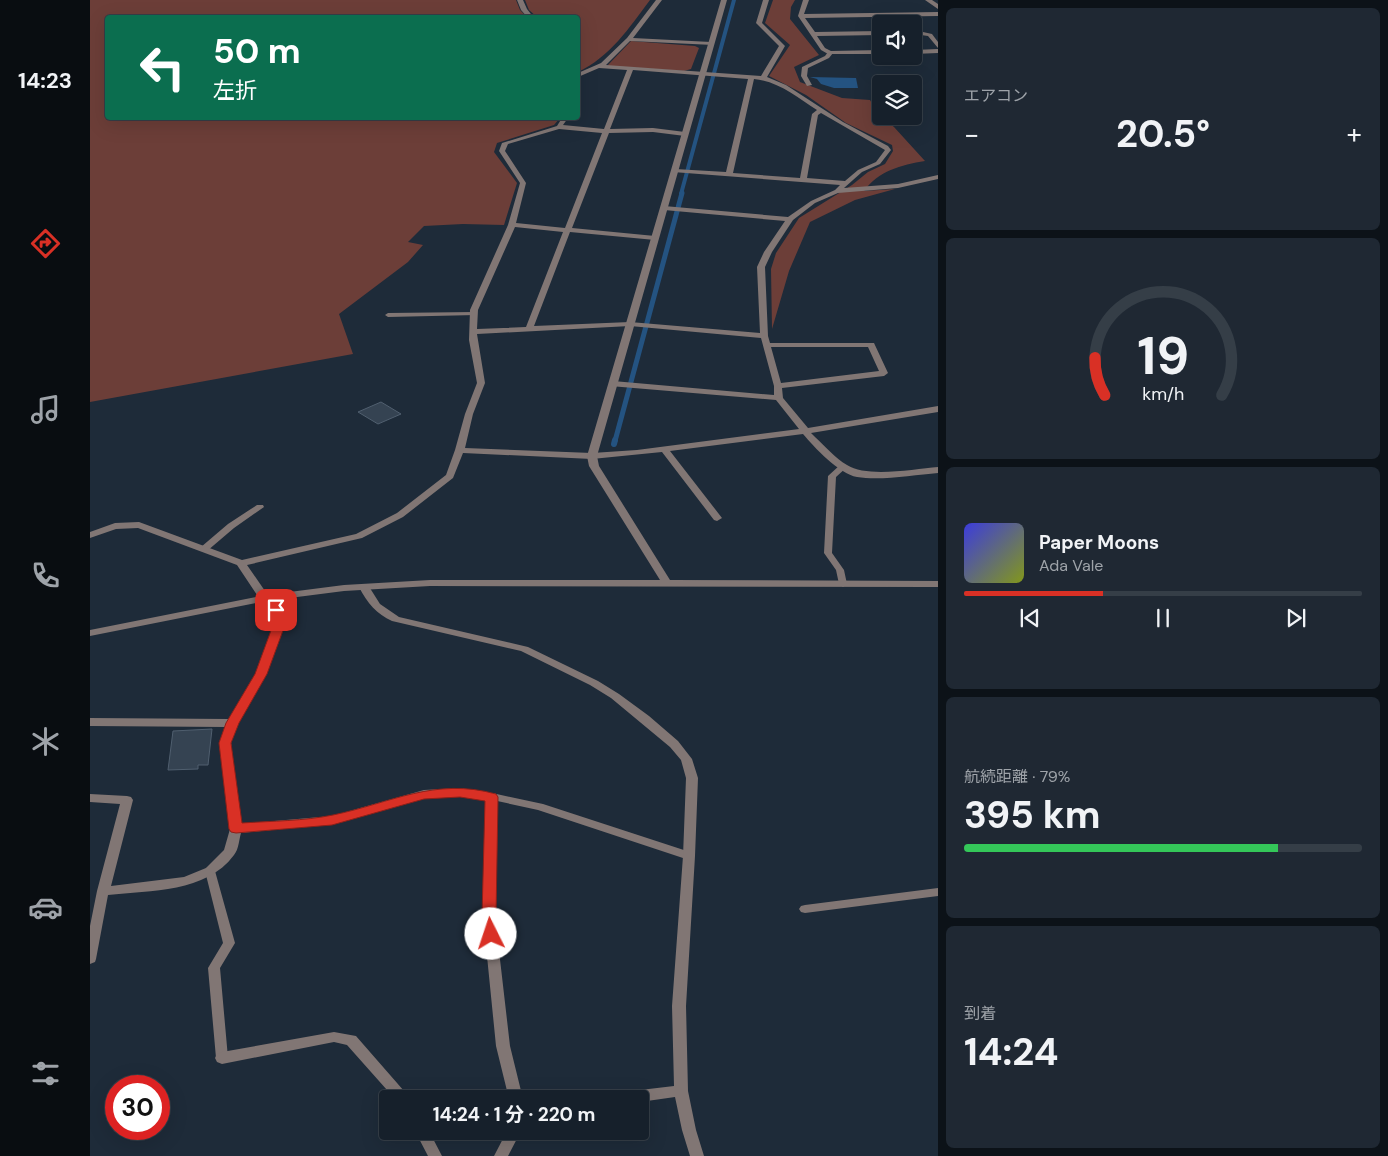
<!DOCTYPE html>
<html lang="ja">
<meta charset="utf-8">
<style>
body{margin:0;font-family:"DM Sans","Noto Sans JP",sans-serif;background:#1f2833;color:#f1f3f6;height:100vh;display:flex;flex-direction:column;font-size:19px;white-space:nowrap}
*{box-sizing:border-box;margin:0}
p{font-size:16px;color:#9ea3a9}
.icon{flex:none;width:28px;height:28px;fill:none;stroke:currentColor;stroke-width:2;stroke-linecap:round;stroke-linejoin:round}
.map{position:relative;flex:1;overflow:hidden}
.sheet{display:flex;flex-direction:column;gap:8px;padding:8px;background:#0c1218;width:450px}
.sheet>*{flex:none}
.guide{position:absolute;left:15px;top:15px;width:475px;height:105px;border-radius:5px;box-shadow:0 5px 20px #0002,0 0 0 1px #353e47;background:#0b6e4f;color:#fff;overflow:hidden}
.buttons{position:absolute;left:782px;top:15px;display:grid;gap:10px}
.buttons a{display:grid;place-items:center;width:50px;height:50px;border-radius:5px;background:#16202b;box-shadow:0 5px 20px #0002,0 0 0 1px #353e47;font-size:25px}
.speed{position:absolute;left:15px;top:1075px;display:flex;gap:10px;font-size:25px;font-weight:700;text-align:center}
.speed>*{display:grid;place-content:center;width:65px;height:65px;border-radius:50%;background:#16202b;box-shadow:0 5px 20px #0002,0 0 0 1px #353e47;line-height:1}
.speed .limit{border:8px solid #d22;background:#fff;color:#111}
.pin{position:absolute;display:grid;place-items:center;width:42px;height:42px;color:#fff;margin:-21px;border-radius:10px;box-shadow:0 2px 8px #0006}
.me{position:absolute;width:55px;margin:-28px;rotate:356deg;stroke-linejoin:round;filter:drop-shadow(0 0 4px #0008)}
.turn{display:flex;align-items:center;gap:18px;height:105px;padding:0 25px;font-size:22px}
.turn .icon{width:65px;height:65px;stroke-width:2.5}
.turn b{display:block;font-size:35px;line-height:42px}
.big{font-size:38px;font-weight:700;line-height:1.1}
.sheet .widget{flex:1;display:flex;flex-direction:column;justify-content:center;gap:8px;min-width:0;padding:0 18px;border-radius:8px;background:#1f2833}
.sheet .dial{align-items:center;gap:0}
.dial svg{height:130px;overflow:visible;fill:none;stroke:#353e47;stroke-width:7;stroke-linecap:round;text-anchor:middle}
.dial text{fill:#f1f3f6;stroke:none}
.song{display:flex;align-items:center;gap:15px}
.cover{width:60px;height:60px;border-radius:8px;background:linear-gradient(135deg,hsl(240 70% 55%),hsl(70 70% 35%))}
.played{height:5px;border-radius:2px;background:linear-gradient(90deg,#d93025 35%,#353e47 35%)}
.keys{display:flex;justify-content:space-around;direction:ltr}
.heat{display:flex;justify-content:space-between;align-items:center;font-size:28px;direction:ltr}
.charge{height:8px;border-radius:4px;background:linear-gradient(90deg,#34c759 79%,#353e47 0)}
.trip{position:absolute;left:289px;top:1090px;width:270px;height:50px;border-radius:5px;background:#16202b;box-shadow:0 5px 20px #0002,0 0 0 1px #353e47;font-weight:700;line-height:50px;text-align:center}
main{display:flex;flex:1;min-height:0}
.dock{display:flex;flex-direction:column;width:90px;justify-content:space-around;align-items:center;background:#090d11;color:#9ea3a9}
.dock .icon{width:35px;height:35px}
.dock .active{color:#d93025}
.dock b{font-size:22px;color:#f1f3f6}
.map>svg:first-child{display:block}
</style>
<main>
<nav class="dock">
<b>14:23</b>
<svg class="icon active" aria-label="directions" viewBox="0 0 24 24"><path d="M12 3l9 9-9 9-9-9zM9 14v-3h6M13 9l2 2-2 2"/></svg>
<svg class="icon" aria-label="music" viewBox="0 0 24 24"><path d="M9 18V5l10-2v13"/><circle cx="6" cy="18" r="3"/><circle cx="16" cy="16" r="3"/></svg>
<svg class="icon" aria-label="phone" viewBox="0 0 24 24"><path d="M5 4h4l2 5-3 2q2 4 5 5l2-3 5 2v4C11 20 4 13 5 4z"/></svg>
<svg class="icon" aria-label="climate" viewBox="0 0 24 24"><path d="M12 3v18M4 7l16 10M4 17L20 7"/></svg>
<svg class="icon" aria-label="car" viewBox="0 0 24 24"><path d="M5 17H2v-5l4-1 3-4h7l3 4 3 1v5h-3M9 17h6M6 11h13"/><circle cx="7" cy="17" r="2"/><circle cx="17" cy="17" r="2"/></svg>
<svg class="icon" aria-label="filters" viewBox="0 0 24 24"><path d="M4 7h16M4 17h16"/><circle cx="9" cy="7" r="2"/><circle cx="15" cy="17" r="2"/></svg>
</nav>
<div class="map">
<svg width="848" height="1156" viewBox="0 0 848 1156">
<rect width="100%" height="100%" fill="#1e2b39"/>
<path fill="#6c3e38" d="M0 0H426L430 10 437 17 18 18V118H470L464 125 407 143 404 152 427 183 414 225 373 224 334 226 318 242 333 245 318 262 249 314 263 354 0 402Z
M435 0H560C539 28 520 57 488 72V18L447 17 439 10Z
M683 0H705L701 7 700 19 729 55 704 67 710 82 752 98 780 100 788 114 804 127 835 161C811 165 788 171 774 191L805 189 765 200 720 222 699 271 682 329 681 269 686 253 709 218 762 185 778 172 795 164 803 151 802 145 756 123 716 95 679 76 700 45 675 23Z
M541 41 605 46 609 48 601 69 594 71 517 66Z"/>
<path fill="#245381" d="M720 77 766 78 768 88H744L731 84 727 79Z"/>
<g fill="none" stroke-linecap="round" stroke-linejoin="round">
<path stroke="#245381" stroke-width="4" d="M591 194 644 0"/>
<path stroke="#245381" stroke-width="5" d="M525 441 592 193"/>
<path stroke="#245381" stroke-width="6" d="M524 444 525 440"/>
</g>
<path fill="#354352" stroke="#505f6f" d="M291 402 311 414 288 424 268 412Z
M122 729 118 765H108V769L78 770 83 731Z"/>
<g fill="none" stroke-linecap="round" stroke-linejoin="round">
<path fill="#817674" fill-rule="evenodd" d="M738 52 743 53 739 58 718 68 717 76 722 85 717 86 711 76 712 67 735 56Z
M384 312 387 314 386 315 298 317 295 315 298 313Z
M750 465H756L757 467 746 477 742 553 754 570 757 584 753 587 749 584 746 570 734 553 738 476Z
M167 505H173L174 507 144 528 117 551H111L110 549 111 547 138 524Z
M402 793 453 804 603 853 604 856 603 859 599 860 448 810 398 799 397 797 398 795Z
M120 867 124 868 125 871 145 943 130 968 138 1058 136 1061 132 1063 128 1061 126 1058 118 968 133 943 115 871 116 868Z
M848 888V896L715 913 711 912 709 909 711 906 715 905Z"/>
<path fill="#817674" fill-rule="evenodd" d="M427 0H433L437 9 444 18H438L431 10Z
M566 0H572L543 38 621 42 623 43V45L540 41 516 65 671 76 689 46 666 23 673 0H679L672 23 695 46 677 77 696 85 753 122 798 146 801 150 790 164 772 172 754 188 808 184 848 175V179L808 188 748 193 725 203 703 220 682 252 675 267 678 336 680 343H784L798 373 794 376 692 388 693 398 718 428 848 406V412L721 433 725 437C735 446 745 458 757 465 777 478 824 469 848 467V473C824 475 790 481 767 477 749 474 724 447 713 434L580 451 632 518 627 521 624 520 572 452 502 459 373 453 363 478 313 517 272 538 157 565 175 591 190 607 194 625 176 674 148 723 141 743 151 824 242 816 334 790 370 788 406 794 408 797 405 916 420 1046 433 1099H419L406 1046 393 916 396 800 370 796 334 798 242 824 151 833C149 839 149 849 144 855 116 893 61 890 18 895L6 959 5 962 0 964V926L7 891 30 804 0 802V794L37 796 41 797 43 800 21 886 94 877 116 868 134 850 140 829 129 743 135 727 0 726V718L139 719 166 674 184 625 180 608 167 595 147 565 48 528 26 529 0 538V532L25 523 49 522 152 560 266 534 307 513 356 475 365 450 375 414 387 383 379 340 380 310 418 225 430 183 409 151 412 143 467 126 472 118H478L473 125 514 129 537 70 509 68 488 77V73L511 63 537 38ZM543 70 658 79 636 172 585 169 583 170V172L750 185 745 190 721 201 698 217 574 206 570 208 574 210 695 221 674 252 667 267 670 333 540 322 444 326 480 232 565 240 569 238 565 236 482 228 519 133 563 132 595 136 598 134 595 132 563 128 520 129ZM664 79C688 81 707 97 727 110L722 114 710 178 643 173ZM731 113 795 150 786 162 768 170 755 181 717 178 728 115ZM469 129 512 133 475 228 426 223 436 183 415 151 418 144ZM425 227 473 232 436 327 387 329 388 310ZM540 326 671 338 684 386V395L523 381 519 384 520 386 686 400 709 429 547 450 502 453 375 448 383 414 395 383 387 334ZM681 347H778L789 371 691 383Z
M713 0H719L714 14 848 12V16L715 18 725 32 791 31V35L727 36 735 48 741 51 791 50V54H738L731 50 708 16Z
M835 0H842L848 4V9Z
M824 30 842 34 848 42V48L838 36 824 34Z
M848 49V53L824 54V50Z
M274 584 278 585 290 604 309 617 438 647 508 681 529 694 559 716 588 741 602 759 608 778 605 856 596 1006 598 1091 606 1130 614 1156H600L592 1130 585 1097 550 1102V1099H518L520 1095 525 1093 584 1086 582 1006 593 856 596 778 591 760 580 747 521 698 500 685 431 651 302 621C287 614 277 603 269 587Z
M244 1032 266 1036 321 1099H305L257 1045 244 1042 132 1064 127 1062 125 1058 127 1054 132 1052Z
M325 1131H339L352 1156H338Z
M417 1131H431L418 1156H404Z"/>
<path fill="#817674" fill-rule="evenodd" d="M631 0H637L507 456 509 466 580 580 848 581V587L340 586 254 591 176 601 0 636V630L176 595 254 585 340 580H570L499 466 497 456Z"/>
</g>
<path fill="#d93025" stroke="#8d1f18" d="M186 607 191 610 195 625 177 674 149 723 141 743 152 823C182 821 214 821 243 815 301 803 345 777 406 794L408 797 406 916 408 934 406 938 401 940 396 938 392 916 395 801 370 797 334 799 242 825 146 833 141 832 139 829 129 743 136 723 165 674 183 625 180 610Z"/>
</svg>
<div class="buttons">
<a><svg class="icon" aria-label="sound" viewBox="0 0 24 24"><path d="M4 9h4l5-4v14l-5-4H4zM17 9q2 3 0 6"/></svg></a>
<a><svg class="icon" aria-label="layers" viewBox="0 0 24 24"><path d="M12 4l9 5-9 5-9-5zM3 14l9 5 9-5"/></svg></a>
</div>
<div class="speed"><div class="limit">30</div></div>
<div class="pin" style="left:186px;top:610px;background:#d93025"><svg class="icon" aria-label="arrive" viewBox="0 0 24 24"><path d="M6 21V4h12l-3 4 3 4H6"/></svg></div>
<svg class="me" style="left:401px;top:934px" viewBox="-20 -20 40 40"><circle r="19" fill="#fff"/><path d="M0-13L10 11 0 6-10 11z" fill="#d93025"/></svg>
<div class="trip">14:24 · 1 分 · 220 m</div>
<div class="guide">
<div class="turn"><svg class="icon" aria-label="left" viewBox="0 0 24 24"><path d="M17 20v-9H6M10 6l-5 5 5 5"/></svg><div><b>50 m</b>左折</div></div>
</div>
</div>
<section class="sheet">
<div class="widget"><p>エアコン</p>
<div class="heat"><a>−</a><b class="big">20.5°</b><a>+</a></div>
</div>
<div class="widget dial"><svg viewBox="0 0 100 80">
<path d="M14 69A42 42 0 1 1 86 69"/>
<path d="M14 69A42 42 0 0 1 8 46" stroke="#d93025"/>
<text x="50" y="56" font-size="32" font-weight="700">19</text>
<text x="50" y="72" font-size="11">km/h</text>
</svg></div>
<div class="widget">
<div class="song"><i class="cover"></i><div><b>Paper Moons</b><p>Ada Vale</p></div></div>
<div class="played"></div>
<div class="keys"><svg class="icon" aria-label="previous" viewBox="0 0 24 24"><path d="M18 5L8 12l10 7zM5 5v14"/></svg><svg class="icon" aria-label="pause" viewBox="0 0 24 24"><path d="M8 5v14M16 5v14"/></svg><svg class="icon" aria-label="next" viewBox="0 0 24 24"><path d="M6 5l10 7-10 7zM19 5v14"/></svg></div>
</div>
<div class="widget"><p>航続距離 · 79%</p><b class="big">395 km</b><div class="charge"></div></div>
<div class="widget"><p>到着</p><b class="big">14:24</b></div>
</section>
</main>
